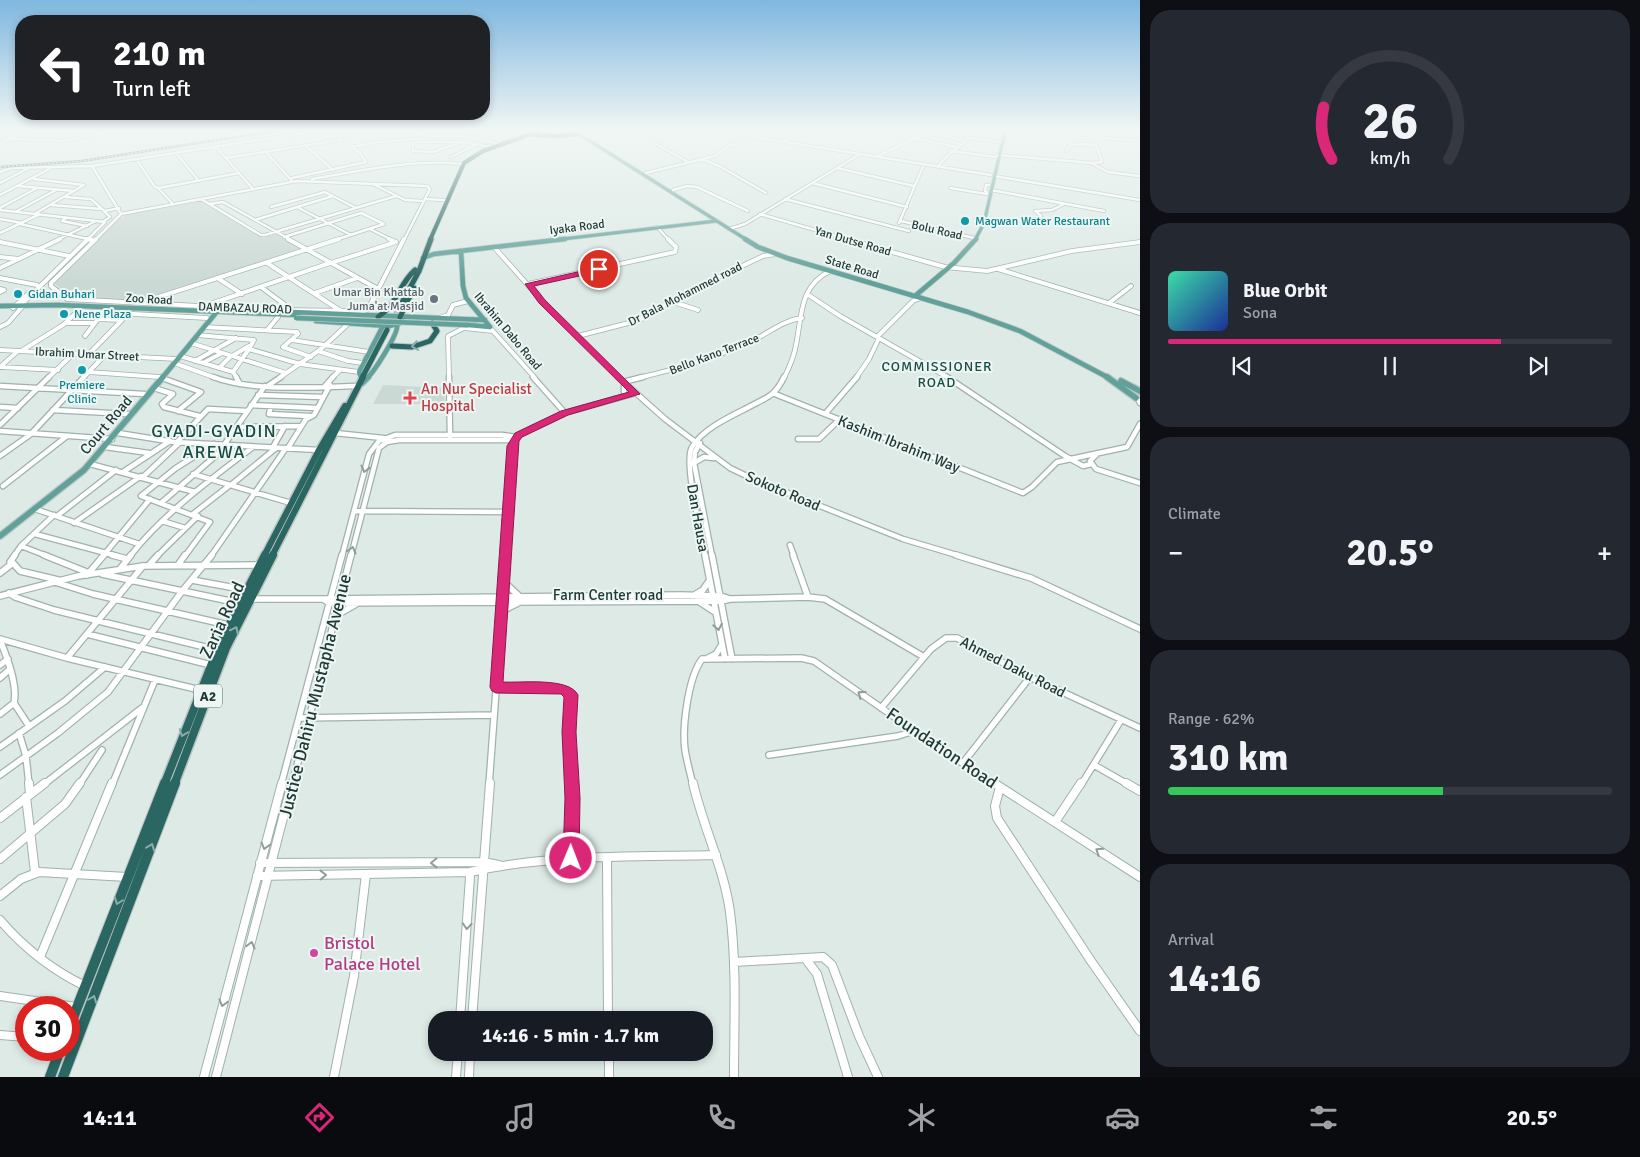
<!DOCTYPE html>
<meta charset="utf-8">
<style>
body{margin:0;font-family:Signika,sans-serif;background:#242831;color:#f1f3f6;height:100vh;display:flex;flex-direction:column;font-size:19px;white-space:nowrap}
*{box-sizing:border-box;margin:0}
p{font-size:16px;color:#9ea1a6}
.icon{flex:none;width:28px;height:28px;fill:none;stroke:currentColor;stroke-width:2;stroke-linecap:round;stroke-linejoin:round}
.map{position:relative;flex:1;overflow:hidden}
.details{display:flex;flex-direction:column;gap:10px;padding:10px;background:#0d0f14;width:500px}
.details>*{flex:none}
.hud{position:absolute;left:15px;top:15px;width:475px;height:105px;border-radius:20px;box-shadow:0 2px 8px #0003;background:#202124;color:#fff;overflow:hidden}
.speed{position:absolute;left:15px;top:996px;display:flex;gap:10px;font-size:25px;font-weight:700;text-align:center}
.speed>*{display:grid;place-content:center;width:65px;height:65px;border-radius:50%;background:#171b24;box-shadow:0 2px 8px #0003;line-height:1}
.speed .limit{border:8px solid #d22;background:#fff;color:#111}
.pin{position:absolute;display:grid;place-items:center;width:42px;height:42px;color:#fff;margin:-21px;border:2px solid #fff;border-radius:50%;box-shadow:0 1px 5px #0007}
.me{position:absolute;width:55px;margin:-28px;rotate:1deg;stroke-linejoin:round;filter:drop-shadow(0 0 4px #0008)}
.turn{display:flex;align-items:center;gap:18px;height:105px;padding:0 15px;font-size:22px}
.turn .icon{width:65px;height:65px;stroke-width:2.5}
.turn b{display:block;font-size:35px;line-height:42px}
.big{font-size:38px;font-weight:800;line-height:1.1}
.details .card{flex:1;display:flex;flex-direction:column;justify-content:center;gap:8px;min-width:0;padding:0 18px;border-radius:20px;background:#242831}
.details .dial{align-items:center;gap:0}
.dial svg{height:130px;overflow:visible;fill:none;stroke:#363941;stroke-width:7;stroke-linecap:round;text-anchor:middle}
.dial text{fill:#f1f3f6;stroke:none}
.song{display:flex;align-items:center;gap:15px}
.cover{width:60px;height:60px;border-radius:8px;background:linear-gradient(135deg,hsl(160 70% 55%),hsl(230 70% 35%))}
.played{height:5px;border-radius:2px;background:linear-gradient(90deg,#db2777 75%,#363941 75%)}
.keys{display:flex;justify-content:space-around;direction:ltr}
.heat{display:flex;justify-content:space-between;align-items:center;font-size:28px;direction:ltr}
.charge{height:8px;border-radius:4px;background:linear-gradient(90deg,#34c759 62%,#363941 0)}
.trip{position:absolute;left:428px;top:1011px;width:285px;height:50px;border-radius:20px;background:#171b24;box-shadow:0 2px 8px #0003;font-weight:800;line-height:50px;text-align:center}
.menu{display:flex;height:80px;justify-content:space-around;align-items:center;background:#090b0e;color:#9ea1a6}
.menu .icon{width:35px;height:35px}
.menu .selected{color:#db2777}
.menu b{font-size:22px;color:#f1f3f6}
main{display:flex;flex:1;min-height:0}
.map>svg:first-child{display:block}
</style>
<main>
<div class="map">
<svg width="1140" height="1077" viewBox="0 0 1140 1077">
<rect width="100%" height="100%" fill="#ddeae6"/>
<path fill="#cbd9d5" d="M195 201H200L263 238 277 234 304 250 140 302 71 298 54 283 120 218 126 215Z
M383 385 444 388 445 404H373Z"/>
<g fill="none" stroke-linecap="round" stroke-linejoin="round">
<path stroke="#b7c7c3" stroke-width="5" stroke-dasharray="5 2.5" stroke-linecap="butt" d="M388 327 399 308"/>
<g stroke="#a0b1ae" stroke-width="4">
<path id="minor-far4" d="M412 131 434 137 462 136 500 144
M515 131 526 134
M717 131 991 175
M882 131 884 133
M928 133 965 141
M1096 137 1140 141
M759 138 767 131
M969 138 1000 142
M11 139 66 141 109 131
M917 139 956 147
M415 142H462L433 152 413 151V143Z
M462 142 491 147
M783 142 795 131
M0 143 27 131
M656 144 688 162
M305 145 333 170
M216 147 253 189
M352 147 379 142 426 138
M951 151 996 157
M1067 151 1069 146 1078 144 1096 145
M266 152 292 181
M176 153 199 181
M997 155 1092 163 1102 162 1096 145V137L1072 131
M451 157 477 144
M876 157 930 131
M226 158 340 140
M136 159 155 187 159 188 239 173
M702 159 721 167 766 193
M1093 164 1108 172 1139 176
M92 166 121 214
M938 167C947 151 966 146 972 131
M837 168 914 186
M0 172 11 168 54 167
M646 173 715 156 730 145 738 144
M994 176 1140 200
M292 178 366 162 360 153 332 131
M34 179 84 185 36 213
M312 179C359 171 413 159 461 164
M0 183 29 168
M812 183 907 207
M373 184 405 200 424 201
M18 186 74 191
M158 188 173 204
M950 188 987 194
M673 190 687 186 697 187 748 211
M991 190 1104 211
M987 192 985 191 986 185H989
M0 195 53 167 92 166 316 131
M65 197 91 199 102 209
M201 199 261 235H265L396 196
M425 199 444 200
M785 199 909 231
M209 204 223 202 291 240
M51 205 102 209 110 217 104 221
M271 207 325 192 356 208
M297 207 351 235
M0 208 37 188
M0 210 105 222 87 240
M17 211 56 190
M105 211 119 208
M121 214 297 181 427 186 430 189 404 240
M760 214 850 240
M1041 216 1035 211 1052 210 1064 204
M66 218 62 221 87 226
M0 219 22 223
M255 220 333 196
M901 221 974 238
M899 223 924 164
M20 224 92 240
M657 227 669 240
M370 229 392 240
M729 229 745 224 860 154
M0 233 40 214
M284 237 361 213 384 224
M57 240 96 221
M95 240 121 214
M335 240 384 224"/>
</g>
<g stroke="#a0b1ae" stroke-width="5.5">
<path id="minor-far3" d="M87 239 92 240
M96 239 51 283V286L67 299 274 310 364 311 368 309 404 239
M288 239 378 289
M389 239 396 242
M846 239 945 267 987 271 1072 251 1140 242
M0 242 69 256
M494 247 542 301 619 378
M0 257 19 259
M267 263 341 311
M331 263 396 242
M0 268 60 239
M998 269 1140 313
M0 278 37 285
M219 279 242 294
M528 284 675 252 676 247 668 239
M261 287 292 310
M0 289 4 290 0 292
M315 293 357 278
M807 294 840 316 949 378
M670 301 698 310
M143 302 339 239
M1109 303 1131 286
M210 304 330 263
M19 307 88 239
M13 308 29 293
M78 311 207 318
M442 317 448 315 453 305 468 301
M66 323H93
M0 327 8 323 22 307
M204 327 297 332 298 334 283 347 311 357
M268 329 278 317
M492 330 535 378
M197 335 254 340 249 349 300 364 359 372
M85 336 98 319 122 320 89 354
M578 336 640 320 677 297 763 256 776 254
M877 337 913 301 921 298
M292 340 369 352
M191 343 286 373
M0 350 177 359
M21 351 63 325 79 310
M318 351 348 361 363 363
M180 356 233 372 237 378
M232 356 249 346
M195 361 236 338
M174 363 216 378
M203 363 222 353
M0 367 58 370
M0 367 18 351
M219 368 231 356
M89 372 159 377
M233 372 249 349
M48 378 74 353
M83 378 105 355
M279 378 321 349 349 323
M332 378 340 370
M449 378 448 336 464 328 493 331
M638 378C677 369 717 358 754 340 770 332 784 320 802 318
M784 378C789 368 794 357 796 345 802 316 799 286 830 271
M856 378 869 359 879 338"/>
</g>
<g stroke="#a0b1ae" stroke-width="7">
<path id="minor-far2" d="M213 377C253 392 313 387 356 386
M236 377 240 384
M449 377 450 436
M533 377 565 413
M618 377 665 419 730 468 755 480 903 539 960 556
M947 377 1065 456 1083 466 1091 464
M162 378 201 392 178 411
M623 382 643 377
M624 383V392
M269 385 281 377
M0 386 144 394
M325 386 333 377
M154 388 173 394 162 404 164 407 199 416
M775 394 1023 493 1032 487 1057 462 1127 447 1140 424
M258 395 322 397
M1139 401 1140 403
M251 405 317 408
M271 406 269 414 309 416
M0 407 18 408
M53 410 128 414
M825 414 857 377
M0 425 49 377
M236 427 301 426
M0 431 112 439
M118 433 174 442 319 450
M335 433 383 438
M798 439H819L840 419
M177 442 208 409 247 411
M700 443 695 452 694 463 712 556
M224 445 265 386
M105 447 149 453
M273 447 285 426
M288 448 306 419 314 415 330 385
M1096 455 1090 461 1096 469 1140 483
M0 456 31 434 84 377
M694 463 704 457 714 458
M90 464 195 492
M123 472 170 441
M193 474 291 503
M143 477 180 442
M231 485 276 448
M3 486 67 436
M161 503 228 445
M35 509 139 544
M354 511 508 512
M193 514 230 485
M57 516 116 470
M162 521 185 528
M74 523 141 476
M35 534 117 556
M790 545 794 556
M21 546 47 556
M14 556 21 546 54 515
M103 556 150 499
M130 556C164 513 210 480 253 447
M157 556 198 516
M185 556 210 522 141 496 176 468 214 444
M211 556 286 448
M342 556 369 454 379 441 395 435H502L516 437
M351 556 379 448 387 442 399 440H514
M506 556 512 446 514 440 519 435 565 413 636 393
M705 556C702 536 683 462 692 447 703 429 729 417 747 408 765 398 775 397 784 377"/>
</g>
<g stroke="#a0b1ae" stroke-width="8">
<path id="minor-far1" d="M44 555 89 573
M112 555 127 559
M705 555 725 659
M712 555 732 659
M793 555 808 597
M956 555 1031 578 1140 629
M13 563 20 571 58 580
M149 565 158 555
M178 565 185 555
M120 569 131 555
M0 573 13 563 10 562 15 555
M102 574 239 603
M87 575 104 555
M192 580 246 590
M55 582 93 594 228 625
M504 582 518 595
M9 593 15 597 54 610 217 650
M696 594 703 590 709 581
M680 595 721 596 730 599 722 601 329 603 323 599Z
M0 596 78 576 143 566 259 565
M250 599H323
M730 599 808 597 825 599 924 657
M698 601 715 612
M503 614 506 609 518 603
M335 616 356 604
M87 634 211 665
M0 639 67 658 200 690
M0 640C7 657 18 685 14 703L29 726
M67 658 143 566
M708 658 716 654 721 646
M0 665 8 659
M0 678 10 669
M496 687 564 689 571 695 569 733 572 785
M881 708 931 649 946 638H957L1030 677 1140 728
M0 714 14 703
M300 718 494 715
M19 733 26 756 29 785
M0 747 65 701 105 667
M769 755 898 736 914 731
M963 763 1030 677
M1094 765 1129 785
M0 775 58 733 108 692 183 590 212 555
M43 785 142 708
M79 785 102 750
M112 785 155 680
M281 785 342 555
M292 785 351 555
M489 785 506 555
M693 785C690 773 687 762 685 750 682 727 688 678 702 659L801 658 814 661 936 746 996 785
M1081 785 1121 720"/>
</g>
<g stroke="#a0b1ae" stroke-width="10">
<path id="minor" d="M29 783 30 794
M693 783C703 827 724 868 730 912 737 966 734 1022 734 1077
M994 783 1140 877
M1126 783 1140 791
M1000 787 995 806 997 818 1091 961 1140 1031
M26 797 35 872
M0 818 45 783
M1055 822 1081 783
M571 858 572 783
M607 858 608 1020
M0 859 65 804 80 783
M260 863 483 862 499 865
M257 876 470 872C551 854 634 857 716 855
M0 896 21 879 39 872 127 877
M0 920C24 948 52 970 85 986
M40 957 112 783
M805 958 823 957 832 965 859 1036 878 1077
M734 962 805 958 817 974 848 1077
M0 996 76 1007
M460 1020 470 877
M472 1020 490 783
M0 1035 26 1037
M609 1052V1077
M204 1077 282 783
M216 1077 292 783
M334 1077 354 976 366 874
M456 1077 458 1052
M469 1077 470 1052"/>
</g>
<g stroke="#bcc4c3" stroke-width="4.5">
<path id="major-far2" d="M574 131 747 240
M554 240 716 221
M975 240 984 223 1005 131"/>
</g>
<g stroke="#bcc4c3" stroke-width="6">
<path id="major-far1" d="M745 239 758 247 787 258 968 312 1020 331 1109 378
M461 251 463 286 466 298 490 327
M423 258 434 254 565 239
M915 296 954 263 976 239
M0 306 58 305 298 315
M293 312 485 320
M316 321 389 326 400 323 402 319
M468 325 490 327
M361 377 359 372 383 326
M162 378 215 314
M367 378C374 372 399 333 397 325"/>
</g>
<g stroke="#bcc4c3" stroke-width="8">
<path id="major" d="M1107 377 1136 398
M1121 381 1140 391
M362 383 368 377
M0 536 84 470 163 377"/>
</g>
<g stroke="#bcc4c3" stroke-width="5">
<path id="highway-far4" d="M534 135 559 136 578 134
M430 240 464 163 483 151 539 131"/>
</g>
<g stroke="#bcc4c3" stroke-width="7">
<path id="highway-far3" d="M399 308 419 271 431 239
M378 317C397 305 399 284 415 270
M400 317 414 288
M392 346 412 347 430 341 437 331 432 323
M362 378 387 330"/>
</g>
<g stroke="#bcc4c3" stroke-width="9">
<path id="highway-far2" d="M264 556 319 450 345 406
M272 556 363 377"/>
</g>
<g stroke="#bcc4c3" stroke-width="11">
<path id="highway-far1" d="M164 785 220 643 265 555
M174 785 226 648 273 555"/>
</g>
<g stroke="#bcc4c3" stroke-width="12">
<path id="highway" d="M69 1028 165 783
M50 1077 60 1050
M63 1077 175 783"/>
</g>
<use href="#minor-far4" stroke="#fff" stroke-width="2.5"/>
<use href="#minor-far3" stroke="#fff" stroke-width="4"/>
<use href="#minor-far2" stroke="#fff" stroke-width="4.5"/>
<use href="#minor-far1" stroke="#fff" stroke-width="5.5"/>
<use href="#minor" stroke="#fff" stroke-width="8"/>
<use href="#major-far2" stroke="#60a199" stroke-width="3"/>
<use href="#major-far1" stroke="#60a199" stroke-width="4.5"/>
<use href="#major" stroke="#60a199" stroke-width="5.5"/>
<use href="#highway-far4" stroke="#2a6662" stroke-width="4"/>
<use href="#highway-far3" stroke="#2a6662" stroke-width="5"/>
<use href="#highway-far2" stroke="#2a6662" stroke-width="6"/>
<use href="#highway-far1" stroke="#2a6662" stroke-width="8"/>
<use href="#highway" stroke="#2a6662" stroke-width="10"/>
<g stroke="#587571" stroke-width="2.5">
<path id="rail" d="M0 167 82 161 276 131"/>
</g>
<use href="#rail" stroke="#edf6f3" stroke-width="1" stroke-dasharray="2" stroke-linecap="butt"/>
<g stroke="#bcc4c3" stroke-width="6" stroke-linecap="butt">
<path id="major-bridge" d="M296 318 468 325"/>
</g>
<use href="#major-bridge" stroke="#60a199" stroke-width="4.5"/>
</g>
<defs><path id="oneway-chevron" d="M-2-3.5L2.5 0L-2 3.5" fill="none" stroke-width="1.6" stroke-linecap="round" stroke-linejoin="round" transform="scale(1.25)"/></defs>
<g stroke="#8caeaa">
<use href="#oneway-chevron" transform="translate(415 346) rotate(170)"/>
<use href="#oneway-chevron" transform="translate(235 630) rotate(-64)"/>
<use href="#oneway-chevron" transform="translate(183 733) rotate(111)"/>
<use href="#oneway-chevron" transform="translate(151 847) rotate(-69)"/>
<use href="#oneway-chevron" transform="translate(118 901) rotate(111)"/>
<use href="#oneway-chevron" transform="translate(93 999) rotate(-69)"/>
</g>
<g stroke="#8f9c9a">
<use href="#oneway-chevron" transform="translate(365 469) rotate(105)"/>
<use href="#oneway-chevron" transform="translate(352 550) rotate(-75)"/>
<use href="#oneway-chevron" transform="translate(718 627) rotate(80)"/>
<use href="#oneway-chevron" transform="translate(861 694) rotate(-144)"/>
<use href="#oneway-chevron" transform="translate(265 846) rotate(105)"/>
<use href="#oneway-chevron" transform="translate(1099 851) rotate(-147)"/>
<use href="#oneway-chevron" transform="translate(434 863) rotate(179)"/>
<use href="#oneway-chevron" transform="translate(323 875) rotate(-1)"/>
<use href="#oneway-chevron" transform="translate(467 926) rotate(94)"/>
<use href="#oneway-chevron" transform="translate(251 945) rotate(-75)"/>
<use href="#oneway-chevron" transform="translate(223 1003) rotate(105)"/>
</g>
<linearGradient id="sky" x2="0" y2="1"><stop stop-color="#7fb7df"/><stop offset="0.46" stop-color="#f0f6f4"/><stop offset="1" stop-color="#f0f6f4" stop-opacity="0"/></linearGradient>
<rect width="1140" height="282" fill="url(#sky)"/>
<path fill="#db2777" stroke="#8e194d" d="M599 267 603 269 602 271 534 286 545 300 640 394 568 415 522 437 519 441 503 682C522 683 569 677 578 695L576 732 580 798 579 858 577 863 571 866 566 863 563 858 565 798 562 732 564 697 561 694 496 693 492 691 490 687 507 446 515 433 561 411 629 392 539 303 525 284Z"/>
<g fill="#0f9aa8" stroke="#edf6f3" stroke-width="2">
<circle cx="965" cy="221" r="5"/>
<circle cx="18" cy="294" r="5"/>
<circle cx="64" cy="314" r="5"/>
<circle cx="82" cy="370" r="5"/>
</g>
<circle fill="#6b7280" stroke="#edf6f3" stroke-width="2" cx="434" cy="299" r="5"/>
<path fill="#e0444e" stroke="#edf6f3" stroke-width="2" d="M407.5 390.5h5v5h5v5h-5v5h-5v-5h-5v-5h5z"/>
<circle fill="#d1479c" stroke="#edf6f3" stroke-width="2" cx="314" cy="953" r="5"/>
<g text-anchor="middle" stroke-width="4" stroke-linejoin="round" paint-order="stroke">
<g font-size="12" fill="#0d838f" stroke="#edf6f3" text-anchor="start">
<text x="975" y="225">Magwan Water Restaurant</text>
<text x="28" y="298">Gidan Buhari</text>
<text x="74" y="318">Nene Plaza</text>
<text x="82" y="389" text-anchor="middle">Premiere<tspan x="82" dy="14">Clinic</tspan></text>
</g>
<g font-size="12" fill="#1f3936" stroke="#edf6f3">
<text transform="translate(577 227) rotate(-7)" y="4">Iyaka Road</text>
<text transform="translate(937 230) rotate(13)" y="4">Bolu Road</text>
<text transform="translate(853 241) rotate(16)" y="4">Yan Dutse Road</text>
<text transform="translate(852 267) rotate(17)" y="4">State Road</text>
<text transform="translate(685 294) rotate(-27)" y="4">Dr Bala Mohammed road</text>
<text transform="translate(149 299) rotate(3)" y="4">Zoo Road</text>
<text transform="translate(245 308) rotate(2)" y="4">DAMBAZAU ROAD</text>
<text transform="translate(508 331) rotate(50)" y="4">Ibrahim Dabo Road</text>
<text transform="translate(87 354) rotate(3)" y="4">Ibrahim Umar Street</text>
<text transform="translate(714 354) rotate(-21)" y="4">Bello Kano Terrace</text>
</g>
<g font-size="12" fill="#5b616d" stroke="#edf6f3" text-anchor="end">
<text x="424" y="296">Umar Bin Khattab<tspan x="424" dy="14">Juma'at Masjid</tspan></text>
</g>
<g font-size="14" letter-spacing="1" fill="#1a4c46" stroke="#edf6f3">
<text x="937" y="371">COMMISSIONER<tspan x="937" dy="16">ROAD</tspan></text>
</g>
<rect fill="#edf6f3" stroke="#5d726f" stroke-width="1" x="194" y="684.5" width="28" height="23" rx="4"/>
<g font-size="14" font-weight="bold" fill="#1f3936">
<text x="208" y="701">A2</text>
</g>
<g font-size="15" fill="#be3a42" stroke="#edf6f3" text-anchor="start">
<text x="421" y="394">An Nur Specialist<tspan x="421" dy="17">Hospital</tspan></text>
</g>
<g font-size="15" fill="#1f3936" stroke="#edf6f3">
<text transform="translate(106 425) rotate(-50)" y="5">Court Road</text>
<text transform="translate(899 444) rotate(22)" y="5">Kashim Ibrahim Way</text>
<text transform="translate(783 491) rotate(23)" y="5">Sokoto Road</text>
<text transform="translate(698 518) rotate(80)" y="5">Dan Hausa</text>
<text x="608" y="600">Farm Center road</text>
<text transform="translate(1013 667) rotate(27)" y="5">Ahmed Daku Road</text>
</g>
<g font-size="18" letter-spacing="1" fill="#1a4c46" stroke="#edf6f3">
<text x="214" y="437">GYADI-GYADIN<tspan x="214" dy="21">AREWA</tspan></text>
</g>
<g font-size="18" fill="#1f3936" stroke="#edf6f3">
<text transform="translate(222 620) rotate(-65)" y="6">Zaria Road</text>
<text transform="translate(315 696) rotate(-76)" y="6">Justice Dahiru Mustapha Avenue</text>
<text transform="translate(942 748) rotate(34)" y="6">Foundation Road</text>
</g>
<g font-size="18" fill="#b23c85" stroke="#edf6f3" text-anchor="start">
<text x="324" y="949">Bristol<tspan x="324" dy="21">Palace Hotel</tspan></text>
</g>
</g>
</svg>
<div class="speed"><div class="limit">30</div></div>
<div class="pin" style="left:599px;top:269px;background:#d93025"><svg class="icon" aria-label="arrive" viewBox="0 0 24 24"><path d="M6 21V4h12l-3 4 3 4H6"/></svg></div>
<svg class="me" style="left:571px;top:858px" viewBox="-20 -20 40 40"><circle r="17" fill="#db2777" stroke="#fff" stroke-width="3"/><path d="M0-11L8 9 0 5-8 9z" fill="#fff"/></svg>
<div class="trip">14:16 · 5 min · 1.7 km</div>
<div class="hud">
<div class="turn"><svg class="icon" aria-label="left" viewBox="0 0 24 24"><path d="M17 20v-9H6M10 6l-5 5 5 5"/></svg><div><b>210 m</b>Turn left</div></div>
</div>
</div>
<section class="details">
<div class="card dial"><svg viewBox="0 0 100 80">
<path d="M14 69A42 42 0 1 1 86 69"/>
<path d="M14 69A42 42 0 0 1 9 37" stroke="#db2777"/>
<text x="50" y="56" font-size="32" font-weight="700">26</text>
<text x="50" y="72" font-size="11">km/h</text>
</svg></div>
<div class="card">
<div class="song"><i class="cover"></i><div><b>Blue Orbit</b><p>Sona</p></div></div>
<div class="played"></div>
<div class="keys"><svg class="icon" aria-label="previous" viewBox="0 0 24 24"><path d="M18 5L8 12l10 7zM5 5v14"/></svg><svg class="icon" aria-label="pause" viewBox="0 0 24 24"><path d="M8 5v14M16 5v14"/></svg><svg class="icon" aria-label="next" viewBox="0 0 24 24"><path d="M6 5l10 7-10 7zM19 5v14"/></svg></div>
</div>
<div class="card"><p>Climate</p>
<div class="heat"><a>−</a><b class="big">20.5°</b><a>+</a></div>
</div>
<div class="card"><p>Range · 62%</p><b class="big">310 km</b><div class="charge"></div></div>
<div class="card"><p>Arrival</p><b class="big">14:16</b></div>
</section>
</main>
<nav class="menu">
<b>14:11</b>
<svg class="icon selected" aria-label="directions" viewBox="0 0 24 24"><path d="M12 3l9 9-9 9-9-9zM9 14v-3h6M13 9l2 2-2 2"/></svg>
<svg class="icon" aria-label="music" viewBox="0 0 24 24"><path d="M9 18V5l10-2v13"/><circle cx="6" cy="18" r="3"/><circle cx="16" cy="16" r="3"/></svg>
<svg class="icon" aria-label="phone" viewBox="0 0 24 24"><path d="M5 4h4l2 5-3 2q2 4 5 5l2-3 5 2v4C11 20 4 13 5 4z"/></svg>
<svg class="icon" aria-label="climate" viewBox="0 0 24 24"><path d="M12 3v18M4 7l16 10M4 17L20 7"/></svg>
<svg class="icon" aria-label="car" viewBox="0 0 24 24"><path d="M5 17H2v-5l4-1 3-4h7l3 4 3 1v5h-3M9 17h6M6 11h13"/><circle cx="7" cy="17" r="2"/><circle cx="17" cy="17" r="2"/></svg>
<svg class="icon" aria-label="filters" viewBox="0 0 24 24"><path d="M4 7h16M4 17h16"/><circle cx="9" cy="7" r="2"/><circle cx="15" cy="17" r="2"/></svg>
<b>20.5°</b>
</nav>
